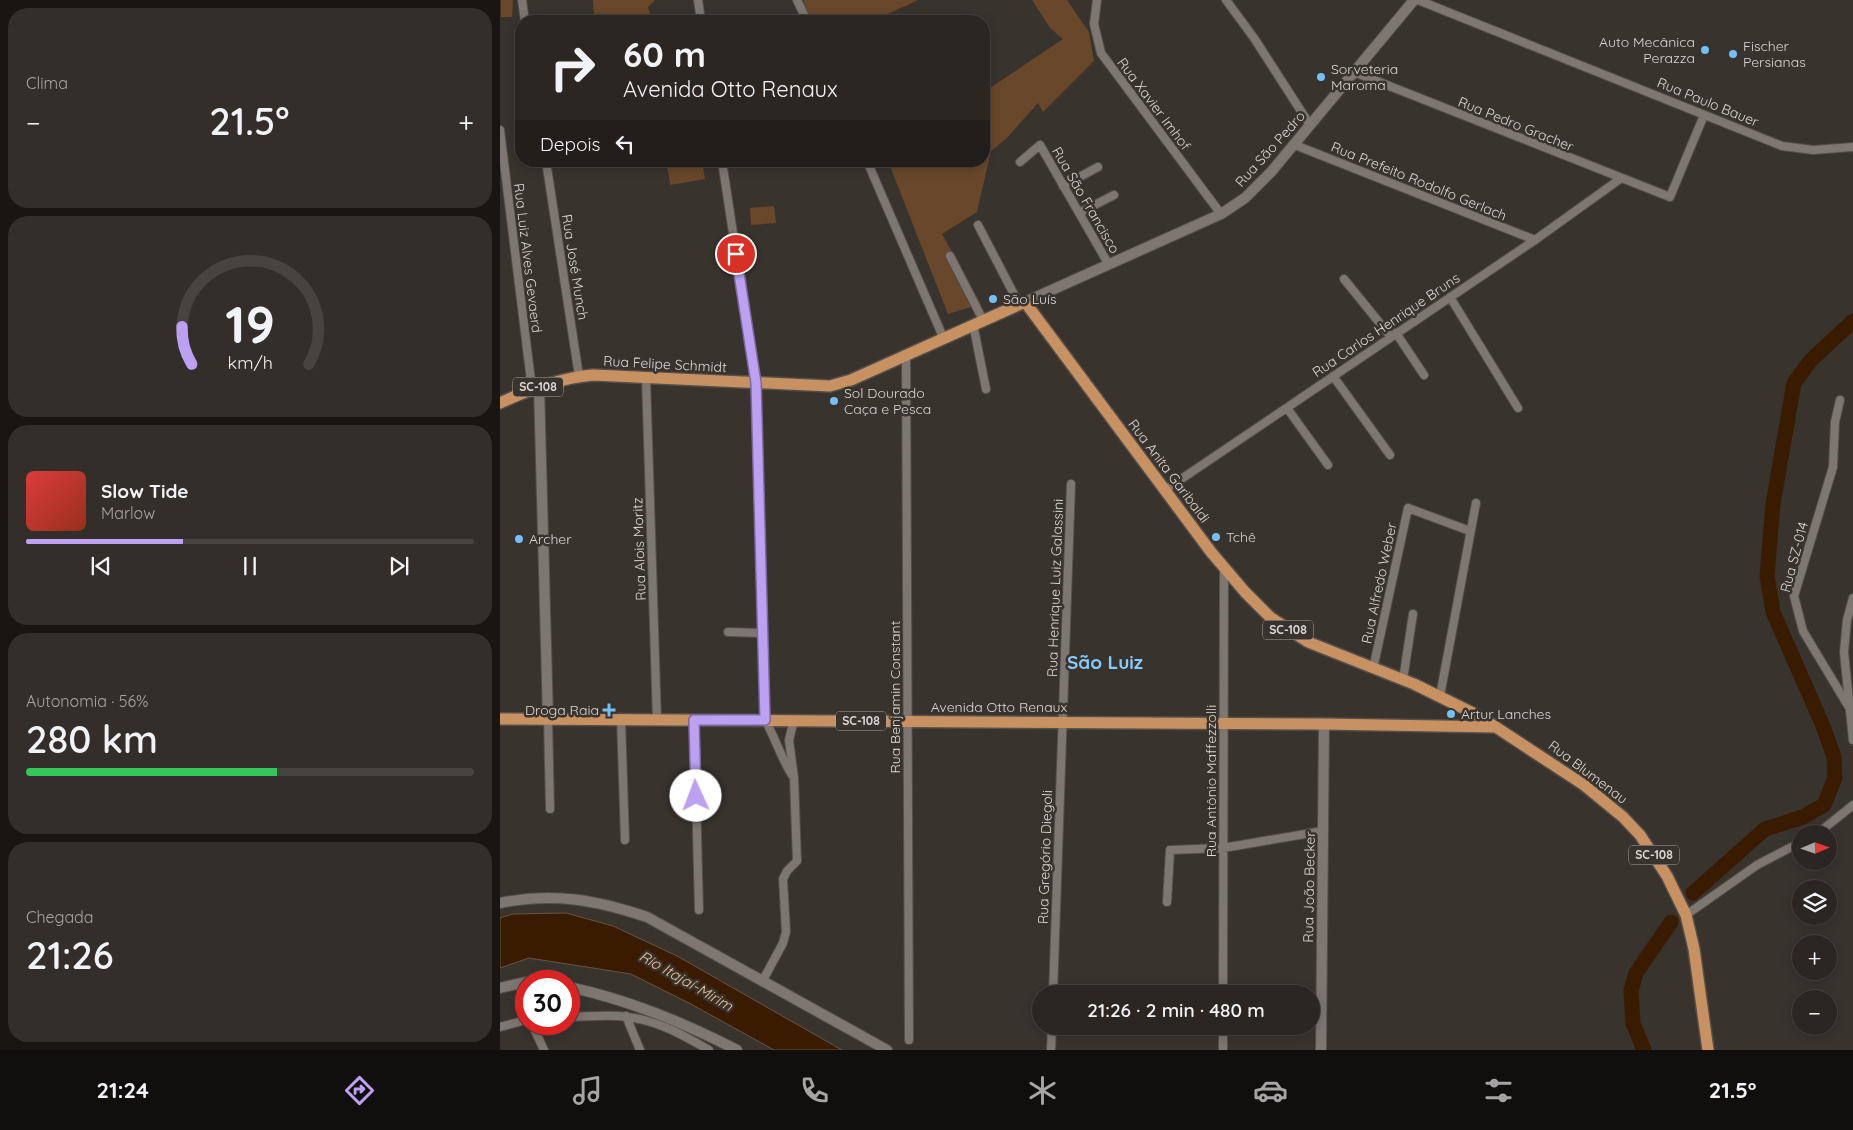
<!DOCTYPE html>
<html lang="pt">
<meta charset="utf-8">
<style>
body{margin:0;font-family:Quicksand,sans-serif;background:#332e2a;color:#f1f3f6;height:100vh;display:flex;flex-direction:column;font-size:19px;white-space:nowrap}
*{box-sizing:border-box;margin:0}
p{font-size:16px;color:#a6a5a5}
.icon{flex:none;width:28px;height:28px;fill:none;stroke:currentColor;stroke-width:2;stroke-linecap:round;stroke-linejoin:round}
.map{position:relative;flex:1;overflow:hidden}
.sheet{display:flex;flex-direction:column;gap:8px;padding:8px;background:#181513;width:500px}
.sheet>*{flex:none}
.banner{position:absolute;left:15px;top:15px;width:475px;height:152px;border-radius:20px;box-shadow:0 2px 12px #0003,0 0 0 1px #474340;background:#2b2622;color:#f1f3f6;overflow:hidden}
.needle{width:32px;rotate:88deg}
.fabs{position:absolute;left:1292px;top:825px;display:grid;gap:10px}
.fabs a{display:grid;place-items:center;width:45px;height:45px;border-radius:50%;background:#2b2622;box-shadow:0 2px 12px #0003,0 0 0 1px #474340;font-size:25px}
.speed{position:absolute;left:15px;top:970px;display:flex;gap:10px;font-size:25px;font-weight:700;text-align:center}
.speed>*{display:grid;place-content:center;width:65px;height:65px;border-radius:50%;background:#2b2622;box-shadow:0 2px 12px #0003,0 0 0 1px #474340;line-height:1}
.speed .limit{border:8px solid #d22;background:#fff;color:#111}
.pin{position:absolute;display:grid;place-items:center;width:42px;height:42px;color:#fff;margin:-21px;border:2px solid #fff;border-radius:50%;box-shadow:0 1px 5px #0007}
.me{position:absolute;width:55px;margin:-28px;rotate:358deg;stroke-linejoin:round;filter:drop-shadow(0 0 4px #0008)}
.turn{display:flex;align-items:center;gap:18px;height:105px;padding:0 25px;font-size:22px}
.turn .icon{width:65px;height:65px;stroke-width:2.5}
.turn b{display:block;font-size:35px;line-height:42px}
.then{display:flex;align-items:center;height:48px;padding:0 25px;background:#0003;gap:10px;font-size:19px}
.big{font-size:38px;font-weight:600;line-height:1.1}
.sheet .card{flex:1;display:flex;flex-direction:column;justify-content:center;gap:8px;min-width:0;padding:0 18px;border-radius:20px;background:#332e2a}
.sheet .dial{align-items:center;gap:0}
.dial svg{height:130px;overflow:visible;fill:none;stroke:#474340;stroke-width:7;stroke-linecap:round;text-anchor:middle}
.dial text{fill:#f1f3f6;stroke:none}
.song{display:flex;align-items:center;gap:15px}
.cover{width:60px;height:60px;border-radius:8px;background:linear-gradient(135deg,hsl(0 70% 55%),hsl(10 70% 35%))}
.played{height:5px;border-radius:2px;background:linear-gradient(90deg,#bca0f2 35%,#474340 35%)}
.keys{display:flex;justify-content:space-around;direction:ltr}
.heat{display:flex;justify-content:space-between;align-items:center;font-size:28px;direction:ltr}
.charge{height:8px;border-radius:4px;background:linear-gradient(90deg,#34c759 56%,#474340 0)}
.trip{position:absolute;left:532px;top:985px;width:288px;height:50px;border-radius:25px;background:#2b2622;box-shadow:0 2px 12px #0003,0 0 0 1px #474340;font-weight:600;line-height:50px;text-align:center}
.tab-bar{display:flex;height:80px;justify-content:space-around;align-items:center;background:#110f0e;color:#a6a5a5}
.tab-bar .icon{width:35px;height:35px}
.tab-bar .current{color:#bca0f2}
.tab-bar b{font-size:22px;color:#f1f3f6}
main{display:flex;flex:1;min-height:0}
.map>svg:first-child{display:block}
</style>
<main>
<section class="sheet">
<div class="card"><p>Clima</p>
<div class="heat"><a>−</a><b class="big">21.5°</b><a>+</a></div>
</div>
<div class="card dial"><svg viewBox="0 0 100 80">
<path d="M14 69A42 42 0 1 1 86 69"/>
<path d="M14 69A42 42 0 0 1 8 46" stroke="#bca0f2"/>
<text x="50" y="56" font-size="32" font-weight="700">19</text>
<text x="50" y="72" font-size="11">km/h</text>
</svg></div>
<div class="card">
<div class="song"><i class="cover"></i><div><b>Slow Tide</b><p>Marlow</p></div></div>
<div class="played"></div>
<div class="keys"><svg class="icon" aria-label="previous" viewBox="0 0 24 24"><path d="M18 5L8 12l10 7zM5 5v14"/></svg><svg class="icon" aria-label="pause" viewBox="0 0 24 24"><path d="M8 5v14M16 5v14"/></svg><svg class="icon" aria-label="next" viewBox="0 0 24 24"><path d="M6 5l10 7-10 7zM19 5v14"/></svg></div>
</div>
<div class="card"><p>Autonomia · 56%</p><b class="big">280 km</b><div class="charge"></div></div>
<div class="card"><p>Chegada</p><b class="big">21:26</b></div>
</section>
<div class="map">
<svg width="1353" height="1050" viewBox="0 0 1353 1050">
<rect width="100%" height="100%" fill="#39332e"/>
<path fill="#69472a" d="M1 0H13L12 17H1Z
M93 0H155L148 7 152 21H65L94 15Z
M304 0H418L373 21H301Z
M532 0H567L589 32 594 61 543 112 538 103 507 138 491 151 477 212 442 234 481 304 448 314 388 161H484V92L563 39 550 28Z
M187 161H202L205 179 170 185 167 164Z
M274 206 276 223 251 225 250 208Z"/>
<path fill="#391b00" stroke="#6a5340" d="M66 913 113 926 177 956 342 1050H274L191 1004 131 974 29 958 0 968V918L13 914Z"/>
<g fill="none" stroke-linecap="round" stroke-linejoin="round">
<path stroke="#391b00" stroke-width="15" d="M1193 893 1265 829 1303 817 1324 805 1335 778 1334 757 1323 726 1273 612 1267 576 1273 504 1294 383 1311 360 1353 321
M1144 1050 1133 1023 1131 991 1136 973 1171 922"/>
<g stroke="#544f4b" stroke-width="10">
<path id="street" d="M22 0 25 21
M198 0 201 21
M297 0 307 21
M597 0 594 24 601 53 721 214
M726 0 754 38 810 125
M918 0 1282 146 1313 150 1353 147
M854 72 1170 197 1204 115
M0 130 32 389
M795 145 1035 240
M46 161 79 376
M222 161 256 383 265 720C276 739 281 759 294 778
M367 161 443 337
M520 162 540 145 609 265
M563 186 598 167
M579 213 614 195
M478 225 519 304
M450 256 483 320
M844 279 891 337
M950 297 1018 408
M473 324 486 389
M896 333 924 375
M406 354 409 1040
M833 376 890 455
M146 378 157 720
M1340 400 1335 422 1333 467 1294 596 1303 631 1350 709
M787 408 828 465
M665 490 1035 240 1120 179
M1353 598 1347 620 1344 652 1353 740
M228 632 262 633
M873 669 908 508 970 531
M903 680 913 614
M940 696 976 503
M48 719 50 809
M121 719 125 840
M194 720 199 910
M1317 834 1353 805
M667 902 670 850 723 848 823 831
M1186 915 1257 865 1301 842
M262 982 283 943 286 932 283 879 287 871 297 861 294 778 289 740 294 720
M553 994 571 484
M723 994 724 568
M126 1016 140 1050
M69 1017C88 1017 108 1014 127 1017 157 1020 183 1035 209 1050
M32 1024 44 1050
M0 1027 26 1020
M551 1050 552 1026
M723 1050V1026"/>
</g>
<g stroke="#544f4b" stroke-width="12">
<path id="secondary" d="M525 302 721 214 745 198 771 172 914 0
M39 386 48 719
M0 903C54 892 96 900 147 917L387 1050
M69 987C129 1000 182 1022 237 1050
M0 988 26 982
M821 1050 824 724"/>
</g>
<g stroke="#544f4b" stroke-width="14">
<path id="primary" d="M0 403C30 389 60 378 93 375L330 386 351 380 525 302 711 552 745 592 770 617 808 642 914 684 979 716 1084 785 1123 817 1140 835 1167 876 1186 915 1194 949 1208 1050
M0 719 824 724 996 727"/>
</g>
<use href="#street" stroke="#7e7671" stroke-width="8"/>
<use href="#secondary" stroke="#7e7671" stroke-width="10"/>
<use href="#primary" stroke="#c89162" stroke-width="11"/>
</g>
<g fill="none" stroke-linecap="round" stroke-linejoin="round">
<g stroke="#7a689d" stroke-width="12">
<path id="route" d="M196 796 194 720H265L256 383 236 254"/>
</g>
<use href="#route" stroke="#bca0f2" stroke-width="9"/>
</g>
<g fill="#74c0f6" stroke="#39332e" stroke-width="2">
<circle cx="1205" cy="50" r="5"/>
<circle cx="1233" cy="54" r="5"/>
<circle cx="821" cy="77" r="5"/>
<circle cx="493" cy="299" r="5"/>
<circle cx="334" cy="401" r="5"/>
<circle cx="716" cy="537" r="5"/>
<circle cx="19" cy="539" r="5"/>
<path d="M106.5 702.5h5v5h5v5h-5v5h-5v-5h-5v-5h5z"/>
<circle cx="951" cy="714" r="5"/>
</g>
<g text-anchor="middle" stroke-width="5" stroke-linejoin="round" paint-order="stroke">
<g fill="#39332e" stroke="#aaa6a2" stroke-width="1">
<rect x="13" y="377.5" width="50" height="19" rx="4"/>
<rect x="763" y="620.5" width="50" height="19" rx="4"/>
<rect x="336" y="711.5" width="50" height="19" rx="4"/>
<rect x="1129" y="845.5" width="50" height="19" rx="4"/>
</g>
<g font-size="12" font-weight="bold" fill="#dbd7d4">
<text x="38" y="391">SC-108</text>
<text x="788" y="634">SC-108</text>
<text x="361" y="725">SC-108</text>
<text x="1154" y="859">SC-108</text>
</g>
<g font-size="14" fill="#dbd7d4" stroke="#39332e" text-anchor="start">
<text x="1195" y="47" text-anchor="end">Auto Mecânica<tspan x="1195" dy="16">Perazza</tspan></text>
<text x="1243" y="51">Fischer<tspan x="1243" dy="16">Persianas</tspan></text>
<text x="831" y="74">Sorveteria<tspan x="831" dy="16">Maroma</tspan></text>
<text x="503" y="304">São Luís</text>
<text x="344" y="398">Sol Dourado<tspan x="344" dy="16">Caça e Pesca</tspan></text>
<text x="726" y="542">Tchê</text>
<text x="29" y="544">Archer</text>
<text x="99" y="715" text-anchor="end">Droga Raia</text>
<text x="961" y="719">Artur Lanches</text>
</g>
<g font-size="14" fill="#dbd7d4" stroke="#39332e">
<text transform="translate(1208 102) rotate(22)" y="5">Rua Paulo Bauer</text>
<text transform="translate(654 104) rotate(53)" y="5">Rua Xavier Imhof</text>
<text transform="translate(1016 124) rotate(22)" y="5">Rua Pedro Gracher</text>
<text transform="translate(770 149) rotate(-48)" y="5">Rua São Pedro</text>
<text transform="translate(919 181) rotate(22)" y="5">Rua Prefeito Rodolfo Gerlach</text>
<text transform="translate(586 200) rotate(60)" y="5">Rua São Francisco</text>
<text transform="translate(28 258) rotate(83)" y="5">Rua Luiz Alves Gevaerd</text>
<text transform="translate(75 267) rotate(81)" y="5">Rua José Munch</text>
<text transform="translate(886 325) rotate(-34)" y="5">Rua Carlos Henrique Bruns</text>
<text transform="translate(165 364) rotate(3)" y="5">Rua Felipe Schmidt</text>
<text transform="translate(669 471) rotate(53)" y="5">Rua Anita Garibaldi</text>
<text transform="translate(139 549) rotate(-92)" y="5">Rua Alois Moritz</text>
<text transform="translate(1294 557) rotate(-75)" y="5">Rua SZ-014</text>
<text transform="translate(879 583) rotate(-78)" y="5">Rua Alfredo Weber</text>
<text transform="translate(555 588) rotate(-88)" y="5">Rua Henrique Luiz Galassini</text>
<text transform="translate(395 697) rotate(-90)" y="5">Rua Benjamin Constant</text>
<text x="499" y="712">Avenida Otto Renaux</text>
<text transform="translate(1088 772) rotate(37)" y="5">Rua Blumenau</text>
<text transform="translate(711 781) rotate(-90)" y="5">Rua Antônio Maffezzolli</text>
<text transform="translate(545 857) rotate(-88)" y="5">Rua Gregório Diegoli</text>
<text transform="translate(809 887) rotate(-89)" y="5">Rua João Becker</text>
</g>
<g font-size="15" font-style="italic" fill="#f5c299" stroke="#39332e">
<text transform="translate(186 981) rotate(30)" y="5">Rio Itajaí-Mirim</text>
</g>
<g font-size="19" font-weight="bold" fill="#85cbfd" stroke="#39332e">
<text x="605" y="669">São Luiz</text>
</g>
</g>
</svg>
<div class="fabs">
<a><svg class="needle" viewBox="-14 -14 28 28"><path d="M0-13l5 13h-10z" fill="#e53935"/><path d="M0 13l5-13h-10z" fill="#a6a5a5"/></svg></a>
<a><svg class="icon" aria-label="layers" viewBox="0 0 24 24"><path d="M12 4l9 5-9 5-9-5zM3 14l9 5 9-5"/></svg></a>
<a>+</a>
<a>−</a>
</div>
<div class="speed"><div class="limit">30</div></div>
<div class="pin" style="left:236px;top:254px;background:#d93025"><svg class="icon" aria-label="arrive" viewBox="0 0 24 24"><path d="M6 21V4h12l-3 4 3 4H6"/></svg></div>
<svg class="me" style="left:196px;top:796px" viewBox="-20 -20 40 40"><circle r="19" fill="#fff"/><path d="M0-13L10 11 0 6-10 11z" fill="#bca0f2"/></svg>
<div class="trip">21:26 · 2 min · 480 m</div>
<div class="banner">
<div class="turn"><svg class="icon" aria-label="right" viewBox="0 0 24 24"><path d="M7 20v-9h11M14 6l5 5-5 5"/></svg><div><b>60 m</b>Avenida Otto Renaux</div></div>
<div class="then">Depois<svg class="icon" aria-label="left" viewBox="0 0 24 24"><path d="M17 20v-9H6M10 6l-5 5 5 5"/></svg></div>
</div>
</div>
</main>
<nav class="tab-bar">
<b>21:24</b>
<svg class="icon current" aria-label="directions" viewBox="0 0 24 24"><path d="M12 3l9 9-9 9-9-9zM9 14v-3h6M13 9l2 2-2 2"/></svg>
<svg class="icon" aria-label="music" viewBox="0 0 24 24"><path d="M9 18V5l10-2v13"/><circle cx="6" cy="18" r="3"/><circle cx="16" cy="16" r="3"/></svg>
<svg class="icon" aria-label="phone" viewBox="0 0 24 24"><path d="M5 4h4l2 5-3 2q2 4 5 5l2-3 5 2v4C11 20 4 13 5 4z"/></svg>
<svg class="icon" aria-label="climate" viewBox="0 0 24 24"><path d="M12 3v18M4 7l16 10M4 17L20 7"/></svg>
<svg class="icon" aria-label="car" viewBox="0 0 24 24"><path d="M5 17H2v-5l4-1 3-4h7l3 4 3 1v5h-3M9 17h6M6 11h13"/><circle cx="7" cy="17" r="2"/><circle cx="17" cy="17" r="2"/></svg>
<svg class="icon" aria-label="filters" viewBox="0 0 24 24"><path d="M4 7h16M4 17h16"/><circle cx="9" cy="7" r="2"/><circle cx="15" cy="17" r="2"/></svg>
<b>21.5°</b>
</nav>
